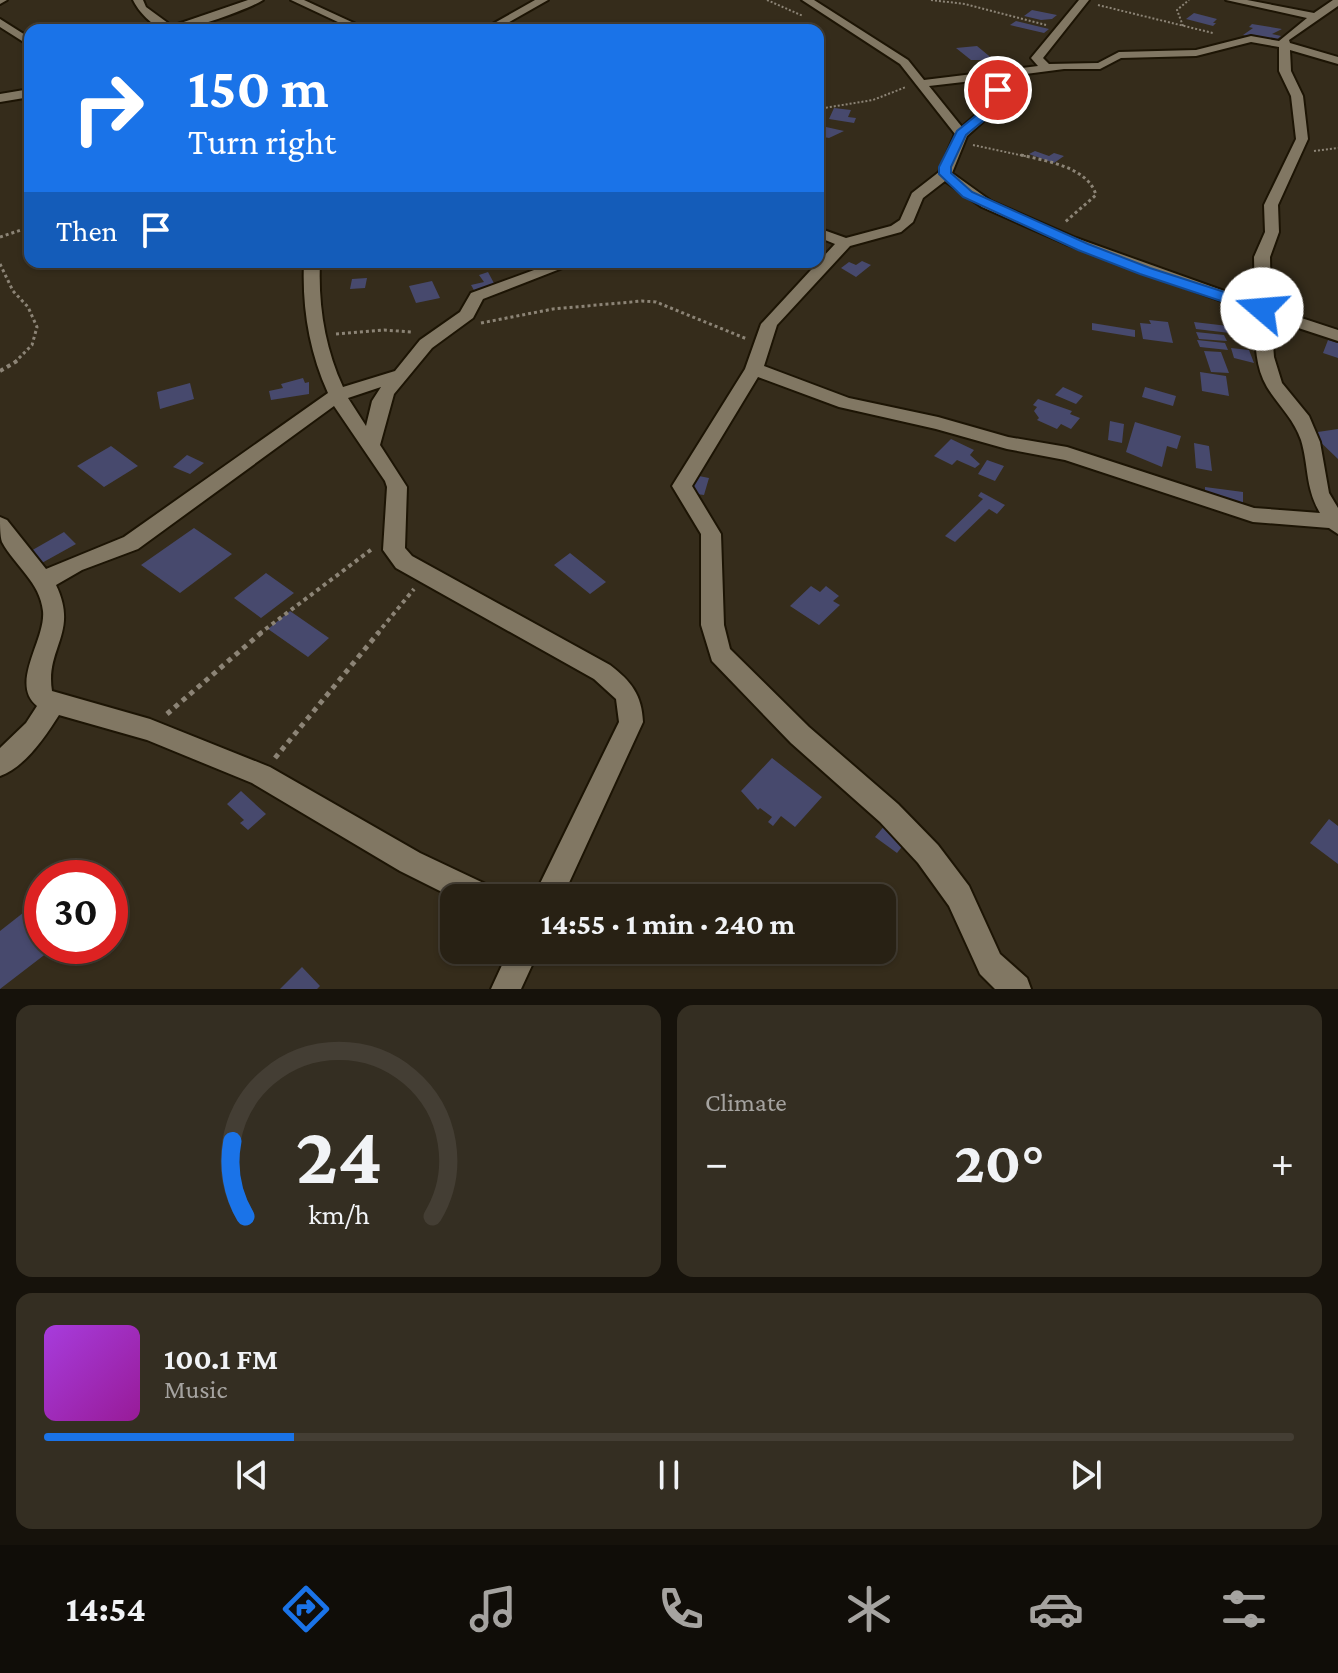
<!DOCTYPE html>
<meta charset="utf-8">
<style>
body{margin:0;font-family:"Crimson Pro",serif;background:#342e22;color:#f1f3f6;height:100vh;display:flex;flex-direction:column;font-size:30px;white-space:nowrap}
*{box-sizing:border-box;margin:0}
p{font-size:26px;color:#a5a3a0}
.icon{flex:none;width:44px;height:44px;fill:none;stroke:currentColor;stroke-width:2;stroke-linecap:round;stroke-linejoin:round}
.map{position:relative;height:989px;overflow:hidden}
.details{display:flex;flex-direction:column;gap:16px;padding:16px;background:#16120b;flex:1}
.details>*{flex:none}
.hud{position:absolute;left:24px;top:24px;width:800px;height:244px;border-radius:16px;box-shadow:0 2px 6px #0004,0 0 0 2px #443e34;background:#1a73e8;color:#fff;overflow:hidden}
.speed{position:absolute;left:24px;top:860px;display:flex;gap:16px;font-size:40px;font-weight:700;text-align:center}
.speed>*{display:grid;place-content:center;width:104px;height:104px;border-radius:50%;background:#282114;box-shadow:0 2px 6px #0004,0 0 0 2px #443e34;line-height:1}
.speed .limit{border:12px solid #d22;background:#fff;color:#111}
.pin{position:absolute;display:grid;place-items:center;width:68px;height:68px;color:#fff;margin:-34px;border:4px solid #fff;border-radius:50%;box-shadow:0 2px 8px #0007}
.me{position:absolute;width:88px;margin:-44px;rotate:288deg;stroke-linejoin:round;filter:drop-shadow(0 0 6px #0008)}
.turn{display:flex;align-items:center;gap:28px;height:168px;padding:0 32px;font-size:36px}
.turn .icon{width:104px;height:104px;stroke-width:2.5}
.turn b{display:block;font-size:56px;line-height:68px}
.then{display:flex;align-items:center;height:76px;padding:0 32px;background:#0003;gap:16px;font-size:30px}
.big{font-size:60px;font-weight:700;line-height:1.1}
.details .tile{flex:1;display:flex;flex-direction:column;justify-content:center;gap:12px;min-width:0;padding:0 28px;border-radius:16px;background:#342e22}
.details .dial{align-items:center;gap:0}
.dial svg{height:208px;overflow:visible;fill:none;stroke:#443e34;stroke-width:7;stroke-linecap:round;text-anchor:middle}
.dial text{fill:#f1f3f6;stroke:none}
.song{display:flex;align-items:center;gap:24px}
.cover{width:96px;height:96px;border-radius:12px;background:linear-gradient(135deg,hsl(280 70% 55%),hsl(300 70% 35%))}
.played{height:8px;border-radius:4px;background:linear-gradient(90deg,#1a73e8 20%,#443e34 20%)}
.keys{display:flex;justify-content:space-around;direction:ltr}
.heat{display:flex;justify-content:space-between;align-items:center;font-size:44px;direction:ltr}
.details .tiles{flex:1;display:grid;gap:16px;grid-template-columns:1fr 1fr}
.tile:last-child{grid-column:span 2}
.trip{position:absolute;left:440px;top:884px;width:456px;height:80px;border-radius:16px;background:#282114;box-shadow:0 2px 6px #0004,0 0 0 2px #443e34;font-weight:700;line-height:80px;text-align:center}
.menu{display:flex;height:128px;justify-content:space-around;align-items:center;background:#100d08;color:#a5a3a0}
.menu .icon{width:56px;height:56px}
.menu .active{color:#1a73e8}
.menu b{font-size:36px;color:#f1f3f6}
.map>svg:first-child{display:block}
</style>
<div class="map">
<svg width="1338" height="989" viewBox="0 0 1338 989">
<rect width="100%" height="100%" fill="#352c1b"/>
<path fill="#47496d" d="M1032 10 1057 15 1052 19 1041 20 1024 16Z
M1194 13 1217 19 1213 23H1216L1213 26 1186 19Z
M1016 21 1049 29 1044 33 1010 25Z
M1252 24 1282 29 1272 34 1281 36 1275 41 1243 35 1253 28 1249 27Z
M977 46 994 60H971L956 48Z
M834 108 851 110 848 117 856 118 854 123 829 119Z
M826 127 844 131 829 138 818 136Z
M1035 151 1049 156 1054 153 1064 156 1054 163 1029 154Z
M862 261 871 265 856 277 841 268 849 262 856 265Z
M488 272 496 287 475 292 471 285 484 282 479 275Z
M367 278 365 288 350 289 352 279Z
M432 281 440 298 416 303 409 286Z
M1149 320 1168 322 1173 343 1143 339 1140 323 1151 324Z
M1194 322 1228 326 1230 333 1196 329Z
M1092 323 1135 330V337L1092 330Z
M1196 332 1224 335 1227 341 1199 339Z
M1197 340 1225 343 1228 350 1200 347Z
M1328 340 1338 343V358L1323 353Z
M1231 348 1249 350 1254 363 1234 358Z
M1204 351 1221 352 1229 373 1211 372Z
M1200 372 1226 376 1229 396 1202 391Z
M303 378 305 383 309 382V394L271 400 269 391 283 388 281 384Z
M190 383 194 399 160 409 157 392Z
M1063 387 1083 396 1076 404 1055 395Z
M1145 387 1176 396 1173 406 1142 397Z
M1038 399 1072 411 1070 414 1080 418 1071 429 1061 424 1057 429 1037 420 1039 418 1034 411 1037 407 1033 405Z
M1110 421 1124 424 1122 443 1108 440Z
M1135 422 1181 436 1177 449 1167 446 1162 467 1126 452Z
M1338 429V459L1311 433Z
M951 439 974 450 970 455 980 464 975 468 957 460 952 465 934 456Z
M1194 443 1209 446 1212 471 1196 468Z
M111 446 138 466 104 487 77 466Z
M187 455 204 463 190 474 173 467Z
M987 460 1004 466 995 481 978 474Z
M694 475 709 478 704 495 689 493Z
M1205 487 1243 492V505L1205 495Z
M981 492 1005 505 997 514 989 509 955 542 945 536 983 499 978 496Z
M194 528 232 554 180 593 141 565Z
M64 532 76 544 40 564 29 552Z
M570 553 606 582 590 594 554 565Z
M266 573 294 593 261 618 234 598Z
M811 586 820 592 826 586 839 596 833 601 840 605 819 625 790 606Z
M290 611 329 638 308 657 268 629Z
M772 758 822 797 795 827 781 816 773 826 768 822 772 817 760 808 758 810 741 791Z
M241 791 266 814 248 830 240 823 244 820 227 804Z
M1329 819 1338 826V864L1310 843Z
M886 824 908 839 897 853 875 837Z
M42 898V946H56L0 989V931Z
M302 967 320 986 317 989H280Z"/>
<g fill="none" stroke-linecap="round" stroke-linejoin="round">
<g stroke="#1c1404" stroke-width="4">
<path id="minor" d="M0 0H7L0 4Z
M133 0H143L146 7 172 26 248 0H263C249 9 182 34 165 30 153 27 138 11 133 0Z
M291 0H304L369 30H355Z
M535 0H548L495 30H482Z
M802 0H814L908 60 924 80 1038 66 1031 58 1079 0H1089L1043 58 1049 64 1098 63 1119 52 1196 50 1251 36 1279 41 1307 18 1226 0H1247L1314 13 1333 0H1338V6L1289 40 1290 43 1338 57V64L1290 50 1291 71 1303 96 1308 139 1278 205 1279 232 1270 257 1271 308 1338 330V341L1271 319 1274 357 1282 383 1309 416 1320 442 1329 493 1338 508V534L1329 528 1253 522 1065 460 1007 449 936 429 839 407 758 377 692 486 721 534 724 625 730 649 809 727 898 804 938 845 969 886 1000 954 1027 978 1031 989H995L980 974 949 906 918 863 880 822 791 743 712 661 701 625V534L672 486 745 369 761 324 835 244 818 237V228L846 238 891 226 900 220 912 193 939 172 955 134 900 64ZM1251 42 1279 47V71L1291 96 1296 139 1264 205 1265 232 1254 257 1255 302 1076 238 991 201 952 173 967 136 996 110 1010 76 1064 69H1100L1121 58 1196 56ZM998 78 987 105 962 127 929 86ZM945 181 982 207 1066 244 1255 313C1255 337 1254 365 1267 387 1278 405 1294 419 1301 440 1309 467 1305 487 1320 513L1254 508 1067 447 1008 437 938 417 849 398 764 366 777 325 850 246 901 232 913 222 923 198Z
M0 19 30 38V46L0 27Z
M30 89V97L0 102V94Z
M304 262H320C318 305 325 348 343 387L395 371 420 340 460 312 471 293 556 262H578L483 299 473 318 432 348 394 394 380 445 407 487 405 548 412 556 610 665C631 681 642 695 643 722L562 898H533L619 722 616 699 594 679 396 568 383 550 387 487 385 481 334 406 138 549 82 570 56 585C79 633 45 648 52 691L150 719 270 767 420 853 494 888 498 898H454L400 871 252 783 147 740 59 715C45 737 25 767 0 776V748L26 723 37 706C9 683 46 640 43 611 40 582 15 566 2 542 0 536 0 525 0 517L7 520 46 569 124 537 328 393C309 351 302 307 304 262ZM381 387 372 401 366 426 348 398Z
M509 950H539L521 989H491Z"/>
</g>
<path stroke="#8c8476" stroke-width="2" stroke-dasharray="2 2" stroke-linecap="butt" d="M767 0 803 16
M931 0 965 4 1046 25
M1098 5 1213 33
M1183 26 1177 10 1189 0
M113 30 138 26
M818 109 873 100 906 87
M973 145 1029 157
M1314 151 1338 148"/>
<path stroke="#8c8476" stroke-width="3" stroke-dasharray="3 3" stroke-linecap="butt" d="M1021 155C1046 161 1088 167 1096 195L1065 222
M0 237 30 227
M0 264 13 291 28 307 37 327 32 345 14 363
M481 323 553 309 642 301 656 302 747 339
M336 334 384 330 411 332"/>
<path stroke="#8c8476" stroke-width="4" stroke-dasharray="4 4" stroke-linecap="butt" d="M0 371 17 361
M259 634 372 549
M377 634 414 589"/>
<path stroke="#8c8476" stroke-width="5" stroke-dasharray="5 5" stroke-linecap="butt" d="M167 714 262 632
M275 758 379 632"/>
<use href="#minor" fill="#817763" fill-rule="evenodd"/>
</g>
<path fill="#1a73e8" stroke="#114b97" stroke-width="2" d="M994 88 1004 90 993 113 966 135 951 167V173L972 192 1088 244 1150 268 1268 306V313H1257L1140 274 1078 250 963 197 939 174V167L957 131 984 109Z"/>
</svg>
<div class="speed"><div class="limit">30</div></div>
<div class="pin" style="left:998px;top:90px;background:#d93025"><svg class="icon" aria-label="arrive" viewBox="0 0 24 24"><path d="M6 21V4h12l-3 4 3 4H6"/></svg></div>
<svg class="me" style="left:1262px;top:309px" viewBox="-20 -20 40 40"><circle r="19" fill="#fff"/><path d="M0-13L10 11 0 6-10 11z" fill="#1a73e8"/></svg>
<div class="trip">14:55 · 1 min · 240 m</div>
<div class="hud">
<div class="turn"><svg class="icon" aria-label="right" viewBox="0 0 24 24"><path d="M7 20v-9h11M14 6l5 5-5 5"/></svg><div><b>150 m</b>Turn right</div></div>
<div class="then">Then<svg class="icon" aria-label="arrive" viewBox="0 0 24 24"><path d="M6 21V4h12l-3 4 3 4H6"/></svg></div>
</div>
</div>
<section class="details">
<div class="tiles">
<div class="tile dial"><svg viewBox="0 0 100 80">
<path d="M14 69A42 42 0 1 1 86 69"/>
<path d="M14 69A42 42 0 0 1 9 40" stroke="#1a73e8"/>
<text x="50" y="56" font-size="32" font-weight="700">24</text>
<text x="50" y="72" font-size="11">km/h</text>
</svg></div>
<div class="tile"><p>Climate</p>
<div class="heat"><a>−</a><b class="big">20°</b><a>+</a></div>
</div>
<div class="tile">
<div class="song"><i class="cover"></i><div><b>100.1 FM</b><p>Music</p></div></div>
<div class="played"></div>
<div class="keys"><svg class="icon" aria-label="previous" viewBox="0 0 24 24"><path d="M18 5L8 12l10 7zM5 5v14"/></svg><svg class="icon" aria-label="pause" viewBox="0 0 24 24"><path d="M8 5v14M16 5v14"/></svg><svg class="icon" aria-label="next" viewBox="0 0 24 24"><path d="M6 5l10 7-10 7zM19 5v14"/></svg></div>
</div>
</div>
</section>
<nav class="menu">
<b>14:54</b>
<svg class="icon active" aria-label="directions" viewBox="0 0 24 24"><path d="M12 3l9 9-9 9-9-9zM9 14v-3h6M13 9l2 2-2 2"/></svg>
<svg class="icon" aria-label="music" viewBox="0 0 24 24"><path d="M9 18V5l10-2v13"/><circle cx="6" cy="18" r="3"/><circle cx="16" cy="16" r="3"/></svg>
<svg class="icon" aria-label="phone" viewBox="0 0 24 24"><path d="M5 4h4l2 5-3 2q2 4 5 5l2-3 5 2v4C11 20 4 13 5 4z"/></svg>
<svg class="icon" aria-label="climate" viewBox="0 0 24 24"><path d="M12 3v18M4 7l16 10M4 17L20 7"/></svg>
<svg class="icon" aria-label="car" viewBox="0 0 24 24"><path d="M5 17H2v-5l4-1 3-4h7l3 4 3 1v5h-3M9 17h6M6 11h13"/><circle cx="7" cy="17" r="2"/><circle cx="17" cy="17" r="2"/></svg>
<svg class="icon" aria-label="filters" viewBox="0 0 24 24"><path d="M4 7h16M4 17h16"/><circle cx="9" cy="7" r="2"/><circle cx="15" cy="17" r="2"/></svg>
</nav>
